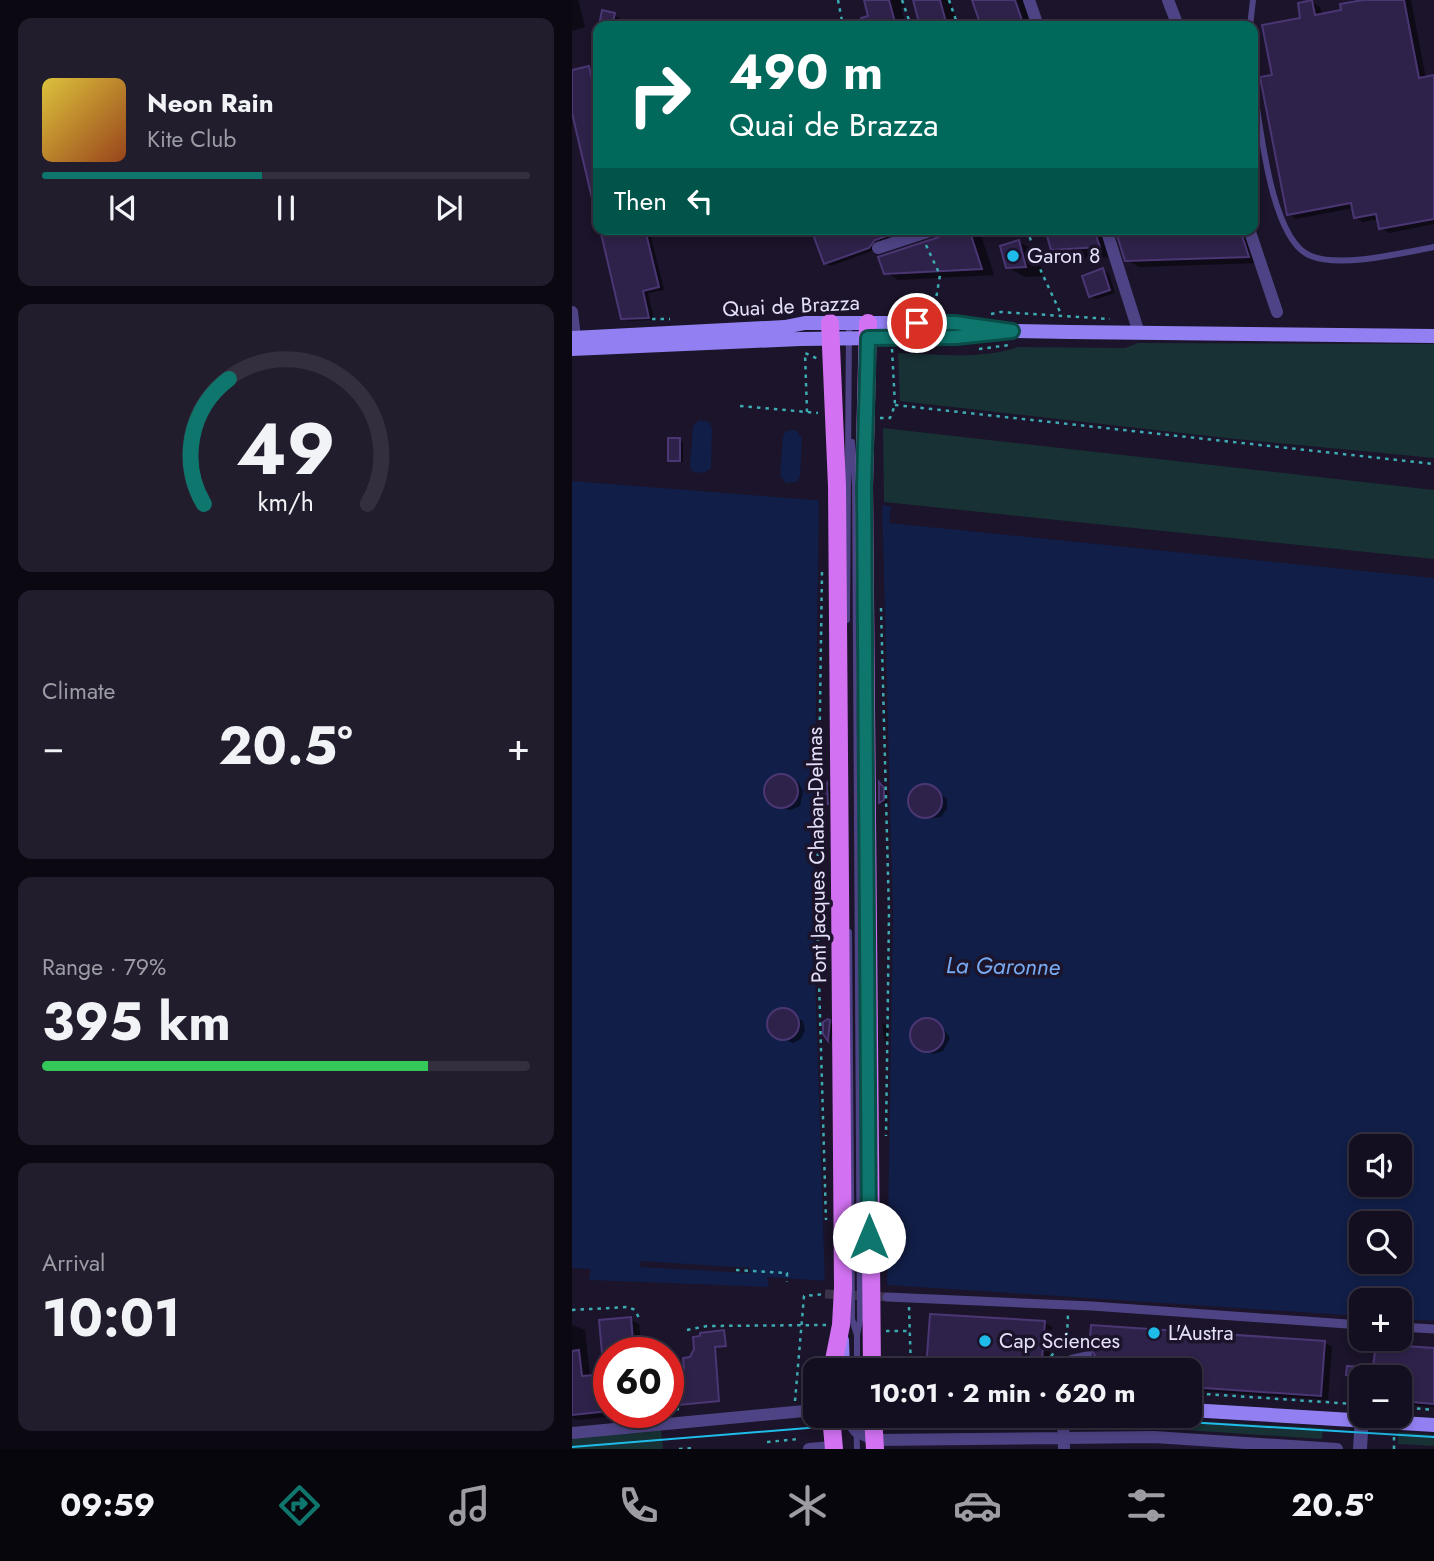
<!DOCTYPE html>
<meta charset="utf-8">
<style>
body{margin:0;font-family:Jost,sans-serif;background:#211d2d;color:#f1f3f6;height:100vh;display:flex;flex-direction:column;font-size:26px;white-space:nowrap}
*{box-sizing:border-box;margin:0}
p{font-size:23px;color:#9d9ca5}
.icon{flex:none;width:38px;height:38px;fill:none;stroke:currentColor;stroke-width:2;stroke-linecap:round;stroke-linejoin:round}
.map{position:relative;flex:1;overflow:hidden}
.panel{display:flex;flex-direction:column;gap:18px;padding:18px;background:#0b0812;width:572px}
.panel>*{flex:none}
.top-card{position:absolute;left:21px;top:21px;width:665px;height:214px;border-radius:14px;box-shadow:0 4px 10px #0003,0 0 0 2px #332f3e;background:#00695c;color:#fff;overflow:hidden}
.tools{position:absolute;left:777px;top:1134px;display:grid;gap:14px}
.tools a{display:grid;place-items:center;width:63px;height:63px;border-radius:14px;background:#140f20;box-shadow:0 4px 10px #0003,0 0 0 2px #332f3e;font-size:35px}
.speed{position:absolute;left:21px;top:1337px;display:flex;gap:14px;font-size:35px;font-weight:700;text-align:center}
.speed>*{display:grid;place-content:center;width:91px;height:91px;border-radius:50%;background:#140f20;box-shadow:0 4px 10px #0003,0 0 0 2px #332f3e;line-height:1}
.speed .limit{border:10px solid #d22;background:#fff;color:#111}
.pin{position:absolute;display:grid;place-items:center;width:60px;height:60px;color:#fff;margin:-30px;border:4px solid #fff;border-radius:50%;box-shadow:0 2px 7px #0007}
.me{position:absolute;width:77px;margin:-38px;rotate:0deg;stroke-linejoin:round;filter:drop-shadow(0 0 5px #0008)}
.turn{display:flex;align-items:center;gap:24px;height:147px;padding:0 21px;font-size:32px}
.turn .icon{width:91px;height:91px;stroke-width:2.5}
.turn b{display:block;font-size:49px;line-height:60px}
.then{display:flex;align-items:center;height:66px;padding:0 21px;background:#0003;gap:14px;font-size:26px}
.big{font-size:52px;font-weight:700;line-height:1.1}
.panel .tile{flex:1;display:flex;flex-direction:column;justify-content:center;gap:10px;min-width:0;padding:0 24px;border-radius:14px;background:#211d2d}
.panel .dial{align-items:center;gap:0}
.dial svg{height:182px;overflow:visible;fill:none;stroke:#332f3e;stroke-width:7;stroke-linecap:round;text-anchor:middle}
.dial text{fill:#f1f3f6;stroke:none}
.song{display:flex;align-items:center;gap:21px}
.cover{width:84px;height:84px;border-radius:10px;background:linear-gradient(135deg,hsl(50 70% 55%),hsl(20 70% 35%))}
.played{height:7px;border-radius:4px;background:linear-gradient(90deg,#0f766e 45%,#332f3e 45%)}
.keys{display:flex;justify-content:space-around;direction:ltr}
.heat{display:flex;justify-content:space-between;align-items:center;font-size:38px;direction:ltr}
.charge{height:10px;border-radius:5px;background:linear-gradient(90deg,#34c759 79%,#332f3e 0)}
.trip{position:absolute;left:231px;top:1358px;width:399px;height:70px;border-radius:14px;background:#140f20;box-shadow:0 4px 10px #0003,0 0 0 2px #332f3e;font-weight:700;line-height:70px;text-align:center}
.tabs{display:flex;height:112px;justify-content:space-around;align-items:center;background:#08060d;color:#9d9ca5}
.tabs .icon{width:49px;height:49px}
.tabs .on{color:#0f766e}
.tabs b{font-size:32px;color:#f1f3f6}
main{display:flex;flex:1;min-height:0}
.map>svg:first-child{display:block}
</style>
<main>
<section class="panel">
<div class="tile">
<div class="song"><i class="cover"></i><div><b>Neon Rain</b><p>Kite Club</p></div></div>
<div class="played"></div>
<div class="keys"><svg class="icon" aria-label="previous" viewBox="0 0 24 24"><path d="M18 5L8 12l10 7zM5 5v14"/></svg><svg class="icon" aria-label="pause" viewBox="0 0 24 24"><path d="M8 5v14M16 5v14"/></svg><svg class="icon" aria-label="next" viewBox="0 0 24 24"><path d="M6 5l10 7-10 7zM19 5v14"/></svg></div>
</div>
<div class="tile dial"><svg viewBox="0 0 100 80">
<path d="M14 69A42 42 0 1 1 86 69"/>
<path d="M14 69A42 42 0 0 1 25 14" stroke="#0f766e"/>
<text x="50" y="56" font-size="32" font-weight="700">49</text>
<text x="50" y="72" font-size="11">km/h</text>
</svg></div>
<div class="tile"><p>Climate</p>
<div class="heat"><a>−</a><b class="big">20.5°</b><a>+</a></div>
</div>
<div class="tile"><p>Range · 79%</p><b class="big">395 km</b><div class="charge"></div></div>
<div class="tile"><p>Arrival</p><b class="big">10:01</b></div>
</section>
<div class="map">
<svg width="862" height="1449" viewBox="0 0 862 1449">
<rect width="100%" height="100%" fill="#1b142a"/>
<path fill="#183134" d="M566 343 862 344V458L654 438 328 401 326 353C365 354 409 360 446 347L553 348Z
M311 428 862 490V559L312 502Z
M457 1416V1427L346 1430 345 1418Z
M524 1416 751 1428 750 1439 583 1428 523 1427Z
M89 1429 91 1449H0V1437Z
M826 1432 862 1435V1446L826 1444Z"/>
<path fill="#111e47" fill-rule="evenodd" d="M127 420 137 422 140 428 139 468 132 473 121 472 118 467 121 426Z
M224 430 230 438 228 477 225 482 214 483 208 476 211 436 214 431Z
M0 481 319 506 317 523 862 578V1321L828 1319V1300H789V1316L195 1277 197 1287 17 1280 19 1269 0 1268ZM789 1146H828V1185H789ZM789 1223H828V1262H789Z"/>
<path fill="#1b142a" d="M247 496 310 501 321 915 315 1289 253 1285 241 911Z
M69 1261 178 1268V1273L68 1267Z"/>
<path fill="#0007" d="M0 0H6L13 27 0 31Z
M294 0H331L333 7 329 8 334 26H291L290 19 298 17Z
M343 0H378L386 26H350Z
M402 0H451L460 26H411Z
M801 0H839L854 79 862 77V224L817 233 809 228 807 219 791 222 783 217 781 208 724 219 716 214 702 77 740 2 748 7 750 15Z
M34 13 48 18 46 26H30Z
M16 68 22 71 26 88V215L0 106V72Z
M30 229H77L92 290 76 293 82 320 57 321 51 318Z
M303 229H344L316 246 304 239 306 245 303 250 259 266 253 263Z
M373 229H407L422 275 326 280 314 272 368 239Z
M475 229H536L545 257 498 259 480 249Z
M616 229H677L688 263 567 267 555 260Z
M447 242 465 252 471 276 453 277 435 267Z
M531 270 537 274 543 293 524 299 518 296Z
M254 302 260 306 261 313 239 314 233 310Z
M107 440 111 442V462H101L97 460Z
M204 776 226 782 231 791 228 806 219 810 208 808 195 797 194 787Z
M256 785 258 787V804L251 801V790Z
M357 785 375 799V809L369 817 354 819 340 808 338 798 343 789Z
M310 787 315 792V802L311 804 308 802Z
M211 1010 231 1021 233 1030 229 1039 221 1043 200 1034 197 1025 199 1016Z
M354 1019 370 1026 378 1038 371 1051 361 1054 342 1042 340 1032 345 1023Z
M256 1021 261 1024 259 1041 253 1034Z
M310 1023 316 1027 317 1037 313 1042Z
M58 1319 67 1324 70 1353H37V1412L76 1413 4 1420 0 1417V1325L13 1330 18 1377 34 1376 29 1322Z
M472 1323 480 1327 477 1364 468 1368 356 1369Z
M152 1332 155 1346 143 1347 148 1401 97 1406 119 1358Z
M752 1342 760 1347 756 1400 618 1390V1370H518V1361L525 1355Z
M862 1350V1407L828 1404V1377L789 1379 776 1374 803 1369Z"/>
<path fill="#2f224a" stroke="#4a3673" stroke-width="2" d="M292 0H317L324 26H289V18L296 16Z
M341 0H368L375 26H348Z
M400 0H443L452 26H409Z
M740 0 743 15 769 10 768 4 791 0H832L847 78 862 75V219L807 229 804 214 782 218 779 203 715 215 688 77 700 75 690 25 728 18 726 3Z
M30 10 43 13 40 26H27Z
M17 66 26 106V206L22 207 0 113V70Z
M28 229H73L87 287 71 291 77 318 49 319Z
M239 229H335L303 240 297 248 252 264Z
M379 229H397L410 269 312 274 306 257 367 237Z
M473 229H522L528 247 479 250Z
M543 229H668L677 257 553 261Z
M447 240 454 267 434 268 428 246Z
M531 268 538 290 517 297 510 276Z
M255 300 256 310 232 311 231 302Z
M96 438H108V461H96Z
M192 791a17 17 0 1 1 34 0a17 17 0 1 1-34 0Z
M307 782 312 788V800L307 803Z
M255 783 256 804H255L250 802V790Z
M336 801a17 17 0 1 1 34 0a17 17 0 1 1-34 0Z
M195 1024a16 16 0 1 1 32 0a16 16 0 1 1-32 0Z
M338 1035a17 17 0 1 1 34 0a17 17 0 1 1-34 0Z
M256 1019 258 1020 256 1041 251 1034V1022Z
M358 1314 473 1321 470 1360 438 1370 354 1369Z
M59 1317 62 1353H30L27 1320Z
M519 1325 753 1341 749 1396 618 1387V1370H516V1360L523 1355 517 1348Z
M152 1330 154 1346 143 1347 147 1401 96 1406V1370L112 1368 111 1358 118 1357 122 1349 121 1337 128 1336V1333Z
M804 1344 862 1348V1404L828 1401V1377L774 1375 775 1366 801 1367Z
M7 1350 10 1376 37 1374V1411L0 1415V1351Z"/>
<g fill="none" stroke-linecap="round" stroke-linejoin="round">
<path stroke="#3a334a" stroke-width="9" stroke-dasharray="9 4.5" stroke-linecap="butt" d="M253 1294 315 1297"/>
<path stroke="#3dabb3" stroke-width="2.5" stroke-dasharray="3.5 5" stroke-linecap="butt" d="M266 0 271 26
M330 0 339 26
M377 0 386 26
M455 229 469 271 489 314
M354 245 368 275 362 311
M419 314 429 312 538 319
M80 319H98
M407 349 438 345
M323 405 862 464
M168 406 246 413
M235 412 233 353 246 359
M308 418H318L323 405 320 349
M250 572 245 912 254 1220
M309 608 317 913 314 1136
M164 1270 215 1273V1282
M337 1307 339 1370
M0 1310 56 1307 63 1310 67 1318
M115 1330 135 1326 254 1325
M314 1331H338
M469 1370 495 1335 496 1315
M618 1393 782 1404
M235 1398 243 1393
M223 1401 232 1296 253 1294
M828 1407 862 1410
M96 1410 107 1409
M519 1425V1416
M460 1426V1416
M195 1442 227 1439
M107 1449 121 1448
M822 1449V1435"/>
<path stroke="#4e4485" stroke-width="6" d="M678 26 681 0
M681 82C688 121 698 241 739 256 768 268 831 253 862 247
M280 442 283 486 288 1320 285 1335V1370
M275 620 277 323
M277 932 280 1319 285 1335
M492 1370 499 1358 517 1354
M284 1416 285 1449"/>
<path stroke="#4e4485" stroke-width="9" d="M315 1297 520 1306 789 1325
M828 1327 862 1329
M781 1335V1324"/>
<path stroke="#4e4485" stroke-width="12" d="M457 0 466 26
M596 0 606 26
M534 229 567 333
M677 229 705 312
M306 248 364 229
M0 312 4 346
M273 1416 284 1431 303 1440 582 1437 765 1449
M491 1416 492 1449
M0 1433 243 1410
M237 1449 261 1447"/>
<path stroke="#4e4485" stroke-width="14" d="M788 1449 790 1416"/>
<path stroke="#9280f3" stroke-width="14" d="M0 338 213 327 233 323H383L440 331 498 332 862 336
M0 349 228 339 384 337 418 333
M270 1340 271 1370
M618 1410 862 1425"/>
<path stroke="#d272f2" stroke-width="18" d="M258 323 265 486 271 1288 269 1325 260 1370
M296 323 292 486 300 1370
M259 1416 262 1449
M301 1416 303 1449"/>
<path stroke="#1fbcea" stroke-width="2" d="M0 1447 260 1426 457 1418 583 1420 862 1437"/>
</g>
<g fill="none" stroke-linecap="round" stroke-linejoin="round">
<g stroke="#0a4d48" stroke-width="18">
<path id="route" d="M297 1237 292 486 296 338 384 337 440 331 383 323H345"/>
</g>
<use href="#route" stroke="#0f766e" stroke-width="12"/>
</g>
<g fill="#1fbcea" stroke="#1b142a" stroke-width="2.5">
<circle cx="441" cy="256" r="7"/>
<circle cx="582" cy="1333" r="7"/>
<circle cx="413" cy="1341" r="7"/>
</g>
<g text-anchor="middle" stroke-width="7" stroke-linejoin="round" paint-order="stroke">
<g font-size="21" fill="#e7e0fc" stroke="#1b142a" text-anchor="start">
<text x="455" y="263">Garon 8</text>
<text x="596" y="1340">L'Austra</text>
<text x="427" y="1348">Cap Sciences</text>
</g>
<g font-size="21" fill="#e7e0fc" stroke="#1b142a">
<text transform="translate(219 306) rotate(-3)" y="7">Quai de Brazza</text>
<text transform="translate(245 855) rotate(-91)" y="7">Pont Jacques Chaban-Delmas</text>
</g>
<g font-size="23" font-style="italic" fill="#78aaf2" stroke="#1b142a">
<text transform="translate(431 966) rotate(1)" y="8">La Garonne</text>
</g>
</g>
</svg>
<div class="tools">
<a><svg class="icon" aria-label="sound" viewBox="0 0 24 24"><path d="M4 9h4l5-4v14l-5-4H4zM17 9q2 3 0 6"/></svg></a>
<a><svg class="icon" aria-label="search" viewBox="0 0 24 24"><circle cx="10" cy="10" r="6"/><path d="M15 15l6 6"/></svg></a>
<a>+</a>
<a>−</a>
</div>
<div class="speed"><div class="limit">60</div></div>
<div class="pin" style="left:345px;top:323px;background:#d93025"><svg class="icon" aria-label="arrive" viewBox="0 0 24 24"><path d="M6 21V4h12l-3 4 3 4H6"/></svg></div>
<svg class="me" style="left:297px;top:1237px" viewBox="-20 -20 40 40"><circle r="19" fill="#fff"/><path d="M0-13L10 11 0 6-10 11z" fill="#0f766e"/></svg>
<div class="trip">10:01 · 2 min · 620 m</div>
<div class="top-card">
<div class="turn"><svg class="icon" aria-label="right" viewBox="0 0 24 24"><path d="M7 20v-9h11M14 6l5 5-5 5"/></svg><div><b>490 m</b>Quai de Brazza</div></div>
<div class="then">Then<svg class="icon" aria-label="left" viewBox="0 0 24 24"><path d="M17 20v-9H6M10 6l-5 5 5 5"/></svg></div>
</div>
</div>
</main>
<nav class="tabs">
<b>09:59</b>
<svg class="icon on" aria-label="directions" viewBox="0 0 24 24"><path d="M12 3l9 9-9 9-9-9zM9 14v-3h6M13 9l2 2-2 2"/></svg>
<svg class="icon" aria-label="music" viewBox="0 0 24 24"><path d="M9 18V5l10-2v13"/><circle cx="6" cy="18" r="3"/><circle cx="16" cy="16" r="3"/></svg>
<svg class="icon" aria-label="phone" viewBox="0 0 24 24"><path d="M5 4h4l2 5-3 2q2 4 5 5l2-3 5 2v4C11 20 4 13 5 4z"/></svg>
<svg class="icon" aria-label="climate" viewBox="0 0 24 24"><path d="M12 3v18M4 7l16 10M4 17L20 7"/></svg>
<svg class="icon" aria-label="car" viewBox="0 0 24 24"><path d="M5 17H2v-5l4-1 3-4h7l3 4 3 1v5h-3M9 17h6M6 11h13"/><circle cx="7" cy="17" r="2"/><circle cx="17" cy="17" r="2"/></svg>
<svg class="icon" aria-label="filters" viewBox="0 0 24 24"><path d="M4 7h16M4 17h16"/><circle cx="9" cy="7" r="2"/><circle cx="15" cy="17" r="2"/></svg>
<b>20.5°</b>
</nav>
